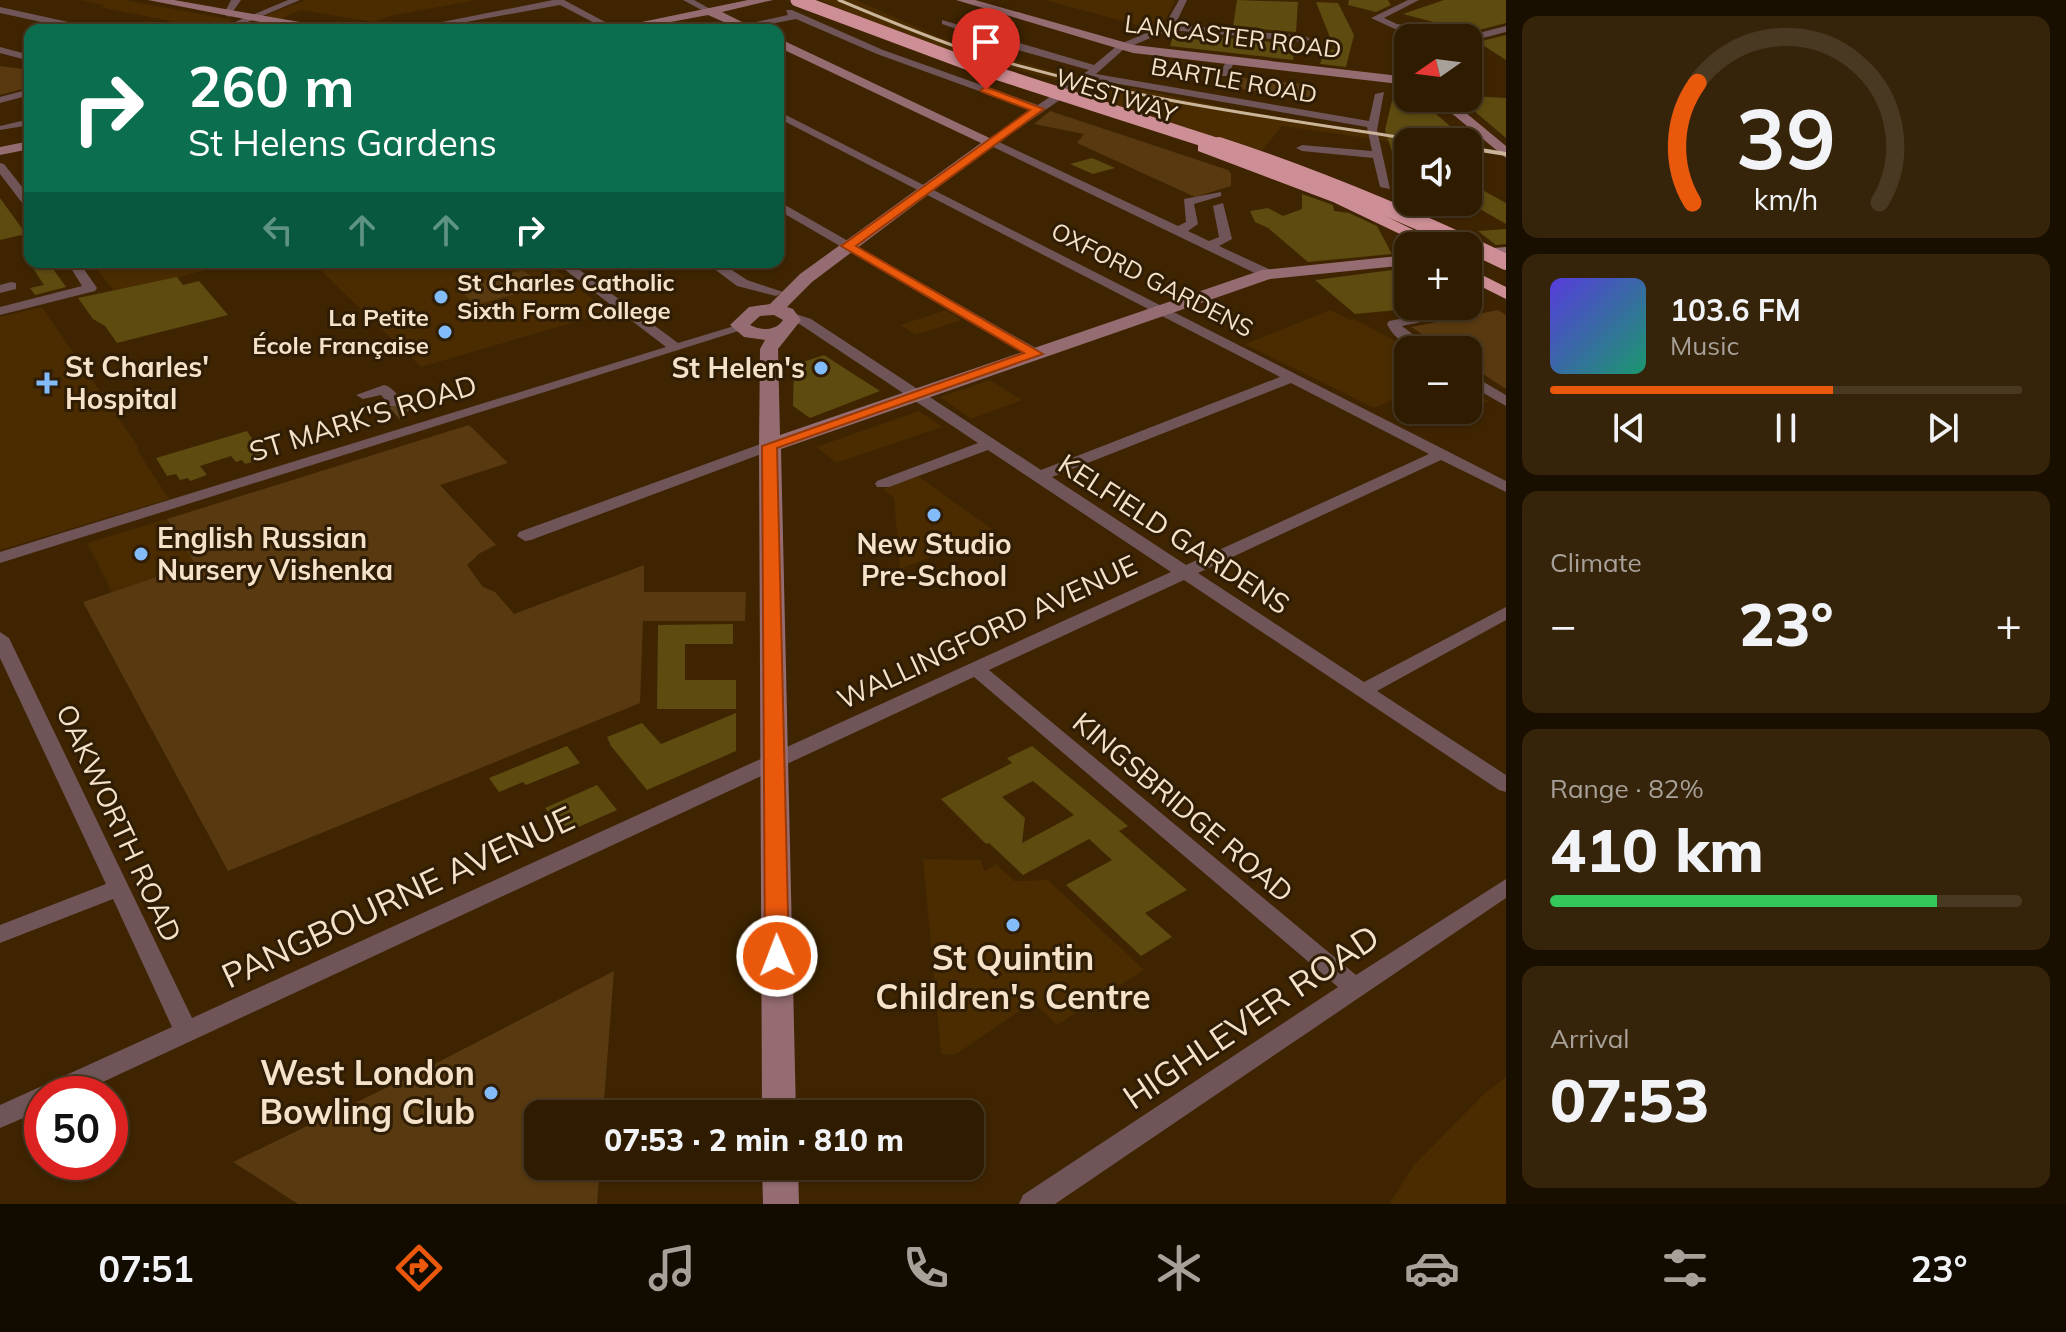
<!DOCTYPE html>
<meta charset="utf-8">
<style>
body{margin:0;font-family:Mulish,sans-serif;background:#36240a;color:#f1f3f6;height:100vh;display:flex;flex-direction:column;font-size:30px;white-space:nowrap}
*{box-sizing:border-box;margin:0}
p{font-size:26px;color:#a7a199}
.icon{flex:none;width:44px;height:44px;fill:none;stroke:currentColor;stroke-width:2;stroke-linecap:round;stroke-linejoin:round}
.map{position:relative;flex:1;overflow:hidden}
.panel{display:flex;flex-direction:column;gap:16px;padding:16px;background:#190f00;width:560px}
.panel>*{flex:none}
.top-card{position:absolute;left:24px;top:24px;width:760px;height:244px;border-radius:16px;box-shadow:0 2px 6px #0004,0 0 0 2px #493922;background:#0b6e4f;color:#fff;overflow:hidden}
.needle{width:52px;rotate:256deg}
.controls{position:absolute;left:1394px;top:24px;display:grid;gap:16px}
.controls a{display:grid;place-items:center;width:88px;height:88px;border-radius:16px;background:#2e1b00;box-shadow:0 2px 6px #0004,0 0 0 2px #493922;font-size:40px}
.speed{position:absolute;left:24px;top:1076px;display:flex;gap:16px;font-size:40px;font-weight:700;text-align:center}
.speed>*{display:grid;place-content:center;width:104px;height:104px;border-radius:50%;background:#2e1b00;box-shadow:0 2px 6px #0004,0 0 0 2px #493922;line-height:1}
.speed .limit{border:12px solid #d22;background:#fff;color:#111}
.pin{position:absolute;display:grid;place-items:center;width:68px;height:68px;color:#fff;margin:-82px -34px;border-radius:50% 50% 50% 0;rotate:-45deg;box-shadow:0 0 8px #0007}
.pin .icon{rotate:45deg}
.me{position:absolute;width:88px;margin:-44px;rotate:359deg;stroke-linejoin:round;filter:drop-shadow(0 0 6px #0008)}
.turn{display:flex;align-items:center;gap:28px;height:168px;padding:0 32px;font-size:36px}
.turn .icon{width:104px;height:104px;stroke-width:2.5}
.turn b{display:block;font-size:56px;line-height:68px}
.lanes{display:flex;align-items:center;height:76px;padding:0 32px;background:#0003;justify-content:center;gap:40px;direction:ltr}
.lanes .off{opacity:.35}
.big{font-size:60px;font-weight:800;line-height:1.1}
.panel .widget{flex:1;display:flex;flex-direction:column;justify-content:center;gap:12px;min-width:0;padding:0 28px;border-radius:16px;background:#36240a}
.panel .dial{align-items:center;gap:0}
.dial svg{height:208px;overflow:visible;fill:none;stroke:#493922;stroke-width:7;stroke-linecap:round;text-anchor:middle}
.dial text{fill:#f1f3f6;stroke:none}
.song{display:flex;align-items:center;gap:24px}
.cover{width:96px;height:96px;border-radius:12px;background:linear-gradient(135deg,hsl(250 70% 55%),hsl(160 70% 35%))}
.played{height:8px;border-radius:4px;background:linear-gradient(90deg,#ea580c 60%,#493922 60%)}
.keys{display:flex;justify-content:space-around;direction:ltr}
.heat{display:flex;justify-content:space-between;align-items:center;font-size:44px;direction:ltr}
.charge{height:12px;border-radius:6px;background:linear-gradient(90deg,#34c759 82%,#493922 0)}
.trip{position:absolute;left:524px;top:1100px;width:460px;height:80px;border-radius:16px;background:#2e1b00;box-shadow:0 2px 6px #0004,0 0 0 2px #493922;font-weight:800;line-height:80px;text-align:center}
.tab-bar{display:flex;height:128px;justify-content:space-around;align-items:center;background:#120b00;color:#a7a199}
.tab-bar .icon{width:56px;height:56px}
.tab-bar .selected{color:#ea580c}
.tab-bar b{font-size:36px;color:#f1f3f6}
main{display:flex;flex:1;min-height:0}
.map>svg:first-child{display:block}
</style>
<main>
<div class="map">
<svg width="1506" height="1204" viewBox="0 0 1506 1204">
<rect width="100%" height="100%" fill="#3e2400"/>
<path fill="#4a2c00" d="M79 0H124L233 20 211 30H173L185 24 99 7 104 5Z
M305 0H477L390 16 373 22 301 10 280 19 265 16Z
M820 0H856L941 38 1055 72 1248 112 1401 136V143L1282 126 1262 151 1072 93 1081 86 966 57 895 34 905 30 896 32Z
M1044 0H1175L1164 23 1154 22 1162 24 1152 29Z
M91 262H240L115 292Z
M312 262H545L609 312 421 367Z
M42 307 139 448 137 450 169 499 0 550V317Z
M946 310 962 320 916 335 900 325Z
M1330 310 1350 320 1354 319 1413 350H1408V408L1392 400 1374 408 1245 344Z
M990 380 1022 400 971 419 940 397Z
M1468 389 1489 401 1439 424 1412 410H1468Z
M919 411 942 427 836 463 816 447Z
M918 476 996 532 900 569 894 498 883 489Z
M167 519 196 564 112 592 87 543Z
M923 859 981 860 984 871 996 864 1014 881 1048 880 1144 970 1057 1025 1033 1002 955 1055 941 1054Z
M1506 1077V1204H1389L1414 1165 1486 1092Z"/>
<path fill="#593a10" d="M0 66 30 70V87L0 95Z
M1237 77 1314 85 1312 99 1226 87Z
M1050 111 1228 170 1231 173V186L1195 197 1077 143 1084 134 1034 124Z
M523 270 543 286 476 305 457 288Z
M1498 310 1506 315V389L1468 364V350H1447L1411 327Z
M469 425 508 463 440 485 496 545 480 553 467 565 483 587 495 592 514 614 644 565V592H746L745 621H643L640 703 228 871 83 602 195 564 167 519Z
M614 971 603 1114H538V1166H600L597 1204H298L233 1162 421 1071Z"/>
<path fill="#5d4b10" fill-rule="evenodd" d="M1237 0 1298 2 1296 32 1233 27Z
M1349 0H1388L1391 5 1376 12 1348 5Z
M1444 0H1506V23L1471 32 1403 14Z
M1316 2 1338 3 1354 35 1346 67 1320 64 1325 49 1335 50Z
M1174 33 1295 44 1293 60 1170 46Z
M1506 35V60L1478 42Z
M1394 92H1408V98H1418L1468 142 1408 135V158H1394L1385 130Z
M1468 96 1506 98V138L1459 98Z
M1092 158 1115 168 1093 174 1070 164Z
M1468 182 1506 203V224L1468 202Z
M1302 194 1333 205 1334 211 1349 213 1377 226 1392 254 1308 262 1268 228 1255 222 1250 211 1268 208 1283 216 1302 209Z
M0 198 26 234 0 240Z
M1506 229V244L1496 245 1478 231Z
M29 262H48L66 287 35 295 30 288 44 285Z
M1400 269 1408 271V309L1355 314 1315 280Z
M177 277 183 285 199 281 228 315 117 343 105 326 93 319 78 298Z
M824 355 858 377 880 391 810 418 793 406 794 365Z
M247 431 265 458 245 464 242 460 236 462 231 456 200 466 207 475 190 481 188 478 180 480 176 474 167 476 156 458Z
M733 624V644H685V680H736V709H657L658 625Z
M736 713V751L647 790 611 746 607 737 642 723 661 744Z
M567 746 580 763 526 785 523 782 499 792 489 778Z
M1032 746 1128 826 1119 831 1187 890 1145 913 1172 937 1141 956 1066 885 1112 860 1089 839 1023 875 989 843 986 844 941 799 1012 763 1007 758ZM1033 781 1074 815 1022 843 1025 818 1002 797Z
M597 785 617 810 565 833 545 808Z"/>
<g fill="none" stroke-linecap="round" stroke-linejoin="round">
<path stroke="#5a401e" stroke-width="15" stroke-dasharray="15 8" stroke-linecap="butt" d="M395 403 407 416"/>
<path fill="#6f5558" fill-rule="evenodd" d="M231 0H241L229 17 224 14Z
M288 0H300L229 30H216Z
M553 0H564L620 30H608L560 5 422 30H402Z
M683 0H694L714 11 707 13Z
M1179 0H1187L1175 25 1305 36 1310 39 1305 42 1170 30 1124 49 1096 74 1369 121 1375 94 1384 92 1377 130 1390 189 1380 187 1373 158 1302 151 1296 148 1302 145 1372 151 1367 127 1090 79 999 142 1178 226 1186 222 1184 199 1221 192V196L1194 204 1198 224 1188 231 1209 241 1219 237 1213 206 1223 203 1232 239 1219 246 1273 271V277H1263L987 144V140L1031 110 877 54 796 19 743 29 738 26 788 15 786 10H792L883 50 1038 105 1089 70 1014 49 942 24V20L1094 65 1118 45 1165 25Z
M1408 0H1419L1384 18 1397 24 1471 35 1506 26V32L1471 41 1468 38 1395 29 1371 18Z
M0 7 91 27 96 30H78L0 13Z
M0 47 30 55V61L0 53Z
M1227 59 1235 61 1227 76H1219Z
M30 89V95L0 103V97Z
M778 111 1506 481V492L1441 460 1198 573 1364 682 1506 607V620L1377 691 1506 775V792L1499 790 1184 580 989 670 1356 975 1506 879V898L1055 1204H1019L1023 1195 1338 987 974 677 77 1094H42V1110L0 1128V1105L172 1027 113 899 0 943V925L106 884 0 658V632L9 638 192 1018 1171 572 988 450 889 487H877L875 484 877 481 978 443 801 325 783 316 790 312 811 319 1041 470 1280 377 778 118ZM1291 383 1429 454 1186 565 1052 477Z
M30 119V125L0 130V126Z
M0 163 4 164 30 197V209L26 208 0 174Z
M778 201 1041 351 1043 354 1036 358 1031 357 778 210Z
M67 262H79L97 288 95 291 0 315V307L82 286Z
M555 262H569L678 343 741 324 748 328 0 563V552L666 347Z
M705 262H720L747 280 783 292 776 296 737 286Z
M11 282 16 283V289L0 293V285Z
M1468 289 1473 290 1484 304 1478 310 1402 326 1433 350C1415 350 1395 342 1387 324L1389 321 1468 306Z
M1468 373 1506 395V406L1468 384Z
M384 385C391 386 404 399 400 406H390L381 395 363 399 356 395Z
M769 441 777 446 775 449 531 540 525 541 517 536 519 532Z"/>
<path fill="#956c71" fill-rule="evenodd" d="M148 0H174L322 26 328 30H301Z
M748 0H773L722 12 758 30H742L708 15 628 30H603Z
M956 0H975L1134 45 1408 77V85L1133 53Z
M778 38 998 142 812 282 787 307 793 309 801 320 778 349 780 435 1262 270 1408 255V265L1270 279 781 449 796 1114H762L759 446 760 349 765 340 744 337 730 325 749 307 770 304 800 274 981 143 778 47ZM774 315 783 320C776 331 761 331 750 325L760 316Z
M1433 98H1448L1506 146V158Z
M30 141V149L0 155V147Z
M1506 247V257L1468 260V250Z
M762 1166H798L799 1204H763Z"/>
<path fill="#cd8e96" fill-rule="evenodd" d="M1203 144 1345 196 1446 246H1425L1333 202 1198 151V145Z
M1468 268 1506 287V299L1468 280Z"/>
<path stroke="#cbb59a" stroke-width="3" d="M839 0C884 19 929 38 975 53 1123 99 1278 118 1430 142"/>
<path stroke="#cbb59a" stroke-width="4" d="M1468 148 1506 154"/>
<path stroke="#cd8e96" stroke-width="13" d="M797 0 974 66 1225 147"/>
<path stroke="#cd8e96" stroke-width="16" d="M1219 145C1317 177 1412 217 1506 262"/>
</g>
<path fill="#ea580c" stroke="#983908" stroke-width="2" d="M986 87 1044 109 856 246 1043 354 777 448 789 956 785 962 777 965 769 962 765 956 762 446 1024 353 841 246 1030 110 982 92 980 90Z"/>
<g fill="#82bcfa" stroke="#2f1d05" stroke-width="3">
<circle cx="441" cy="297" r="8"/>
<circle cx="445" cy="332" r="8"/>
<circle cx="821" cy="368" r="8"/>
<path d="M43 371h8v8h8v8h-8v8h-8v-8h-8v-8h8z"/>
<circle cx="934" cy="515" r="8"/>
<circle cx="141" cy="554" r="8"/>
<circle cx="1013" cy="925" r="8"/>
<circle cx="491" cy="1093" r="8"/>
</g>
<g text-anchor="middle" stroke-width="6" stroke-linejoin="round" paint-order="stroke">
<g font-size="24" fill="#f6e1c9" stroke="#2f1d05">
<text transform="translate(1233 37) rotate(7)" y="8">LANCASTER ROAD</text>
<text transform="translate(1234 81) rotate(10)" y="8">BARTLE ROAD</text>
<text transform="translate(1116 96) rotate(18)" y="8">WESTWAY</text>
<text transform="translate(1152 280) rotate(27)" y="8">OXFORD GARDENS</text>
</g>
<g font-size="24" font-weight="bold" fill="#f6e1c9" stroke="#2f1d05" text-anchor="start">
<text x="457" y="291">St Charles Catholic<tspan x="457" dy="28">Sixth Form College</tspan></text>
<text x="429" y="326" text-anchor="end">La Petite<tspan x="429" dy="28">École Française</tspan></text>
</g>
<g font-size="28" font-weight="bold" fill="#f6e1c9" stroke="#2f1d05" text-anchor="start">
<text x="65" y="377">St Charles'<tspan x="65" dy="32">Hospital</tspan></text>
<text x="805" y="378" text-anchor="end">St Helen's</text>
<text x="157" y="548">English Russian<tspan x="157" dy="32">Nursery Vishenka</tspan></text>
<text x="934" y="554" text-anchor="middle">New Studio<tspan x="934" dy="32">Pre-School</tspan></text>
</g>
<g font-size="28" fill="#f6e1c9" stroke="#2f1d05">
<text transform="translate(363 418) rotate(-17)" y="10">ST MARK'S ROAD</text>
<text transform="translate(1174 534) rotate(33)" y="10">KELFIELD GARDENS</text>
<text transform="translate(987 632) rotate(-25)" y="10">WALLINGFORD AVENUE</text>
<text transform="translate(1183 807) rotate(40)" y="10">KINGSBRIDGE ROAD</text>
<text transform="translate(119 823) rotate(65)" y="10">OAKWORTH ROAD</text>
</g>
<g font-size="34" fill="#f6e1c9" stroke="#2f1d05">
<text transform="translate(398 897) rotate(-25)" y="12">PANGBOURNE AVENUE</text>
<text transform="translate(1251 1017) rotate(-34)" y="12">HIGHLEVER ROAD</text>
</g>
<g font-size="34" font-weight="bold" fill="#f6e1c9" stroke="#2f1d05">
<text x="1013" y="970">St Quintin<tspan x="1013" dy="39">Children's Centre</tspan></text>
<text x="475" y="1085" text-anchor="end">West London<tspan x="475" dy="39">Bowling Club</tspan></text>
</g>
</g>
</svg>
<div class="controls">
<a><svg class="needle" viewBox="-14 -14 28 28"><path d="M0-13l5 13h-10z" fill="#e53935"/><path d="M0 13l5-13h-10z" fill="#a7a199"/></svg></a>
<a><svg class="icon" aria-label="sound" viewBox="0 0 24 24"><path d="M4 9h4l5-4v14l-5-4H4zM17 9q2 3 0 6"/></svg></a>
<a>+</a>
<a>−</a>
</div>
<div class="speed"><div class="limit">50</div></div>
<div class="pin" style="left:986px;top:90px;background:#d93025"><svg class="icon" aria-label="arrive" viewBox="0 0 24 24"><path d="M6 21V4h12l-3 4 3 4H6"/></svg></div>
<svg class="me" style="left:777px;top:956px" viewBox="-20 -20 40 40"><circle r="17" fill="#ea580c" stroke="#fff" stroke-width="3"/><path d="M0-11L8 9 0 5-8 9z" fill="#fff"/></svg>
<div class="trip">07:53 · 2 min · 810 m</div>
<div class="top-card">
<div class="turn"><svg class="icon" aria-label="right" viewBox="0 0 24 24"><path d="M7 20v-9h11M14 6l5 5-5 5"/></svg><div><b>260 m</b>St Helens Gardens</div></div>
<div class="lanes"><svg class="icon off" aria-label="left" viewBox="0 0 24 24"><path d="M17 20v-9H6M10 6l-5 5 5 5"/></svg><svg class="icon off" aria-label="ahead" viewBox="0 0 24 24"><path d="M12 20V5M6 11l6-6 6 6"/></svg><svg class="icon off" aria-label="ahead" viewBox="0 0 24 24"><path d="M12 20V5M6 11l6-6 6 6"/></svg><svg class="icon" aria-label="right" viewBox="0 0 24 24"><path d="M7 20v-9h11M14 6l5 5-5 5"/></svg></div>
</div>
</div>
<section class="panel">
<div class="widget dial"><svg viewBox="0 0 100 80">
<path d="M14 69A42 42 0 1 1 86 69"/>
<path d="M14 69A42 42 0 0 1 16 23" stroke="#ea580c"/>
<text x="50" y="56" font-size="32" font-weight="700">39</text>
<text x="50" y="72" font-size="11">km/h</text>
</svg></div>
<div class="widget">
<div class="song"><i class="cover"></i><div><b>103.6 FM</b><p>Music</p></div></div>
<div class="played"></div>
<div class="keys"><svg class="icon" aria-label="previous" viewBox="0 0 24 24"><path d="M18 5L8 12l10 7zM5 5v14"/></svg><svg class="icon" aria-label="pause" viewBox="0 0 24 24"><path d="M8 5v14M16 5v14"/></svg><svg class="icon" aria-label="next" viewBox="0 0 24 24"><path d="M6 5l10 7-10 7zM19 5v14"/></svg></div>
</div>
<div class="widget"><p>Climate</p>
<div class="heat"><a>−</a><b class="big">23°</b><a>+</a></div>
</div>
<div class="widget"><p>Range · 82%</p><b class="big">410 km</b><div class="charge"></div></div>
<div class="widget"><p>Arrival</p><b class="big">07:53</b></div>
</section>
</main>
<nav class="tab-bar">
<b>07:51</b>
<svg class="icon selected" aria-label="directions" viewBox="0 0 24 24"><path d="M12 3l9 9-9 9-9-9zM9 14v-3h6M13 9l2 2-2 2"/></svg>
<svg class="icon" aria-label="music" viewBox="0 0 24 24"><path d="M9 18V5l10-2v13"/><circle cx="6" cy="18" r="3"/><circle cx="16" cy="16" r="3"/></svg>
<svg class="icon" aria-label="phone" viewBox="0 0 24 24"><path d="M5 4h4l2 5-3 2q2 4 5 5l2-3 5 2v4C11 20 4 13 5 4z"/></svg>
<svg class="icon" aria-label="climate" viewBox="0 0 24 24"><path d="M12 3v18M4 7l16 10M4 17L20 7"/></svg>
<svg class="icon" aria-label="car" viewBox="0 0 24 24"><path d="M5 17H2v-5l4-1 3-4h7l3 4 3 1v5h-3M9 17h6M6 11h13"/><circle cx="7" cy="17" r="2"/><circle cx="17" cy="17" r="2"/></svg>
<svg class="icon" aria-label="filters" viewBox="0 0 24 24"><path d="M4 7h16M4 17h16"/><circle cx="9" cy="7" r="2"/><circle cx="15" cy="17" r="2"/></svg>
<b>23°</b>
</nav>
